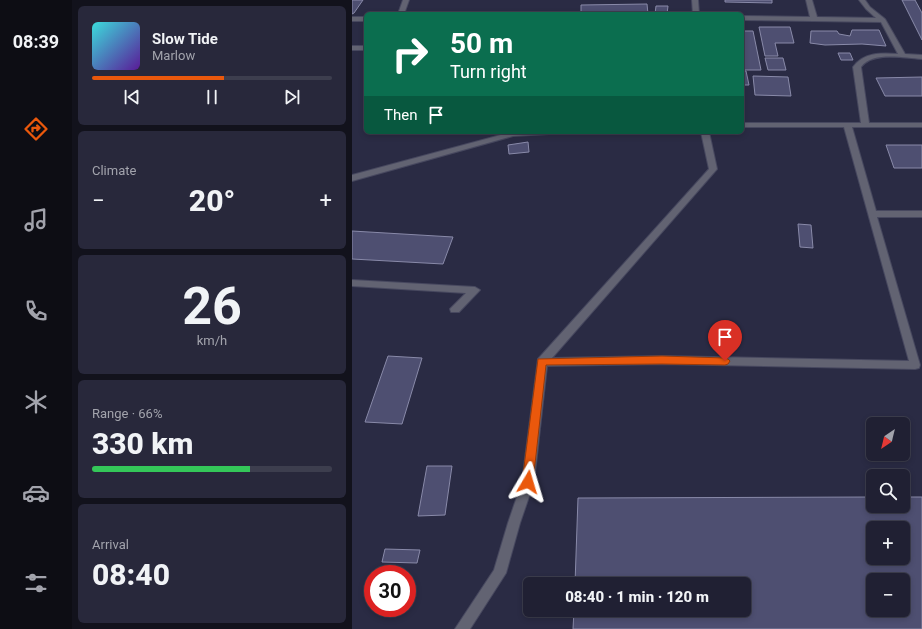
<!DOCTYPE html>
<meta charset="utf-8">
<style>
body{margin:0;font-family:Roboto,sans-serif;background:#28283b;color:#f1f3f6;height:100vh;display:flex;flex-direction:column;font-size:15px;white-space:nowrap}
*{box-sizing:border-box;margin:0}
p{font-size:13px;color:#a2a3ac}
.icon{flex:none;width:22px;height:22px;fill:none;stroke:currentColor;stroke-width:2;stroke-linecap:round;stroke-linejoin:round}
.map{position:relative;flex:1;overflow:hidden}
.side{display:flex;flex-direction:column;gap:6px;padding:6px;background:#12121c;width:280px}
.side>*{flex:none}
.guide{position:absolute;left:12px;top:12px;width:380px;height:122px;border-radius:6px;box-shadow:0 2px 6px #0003,0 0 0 1px #3d3e4e;background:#0b6e4f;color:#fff;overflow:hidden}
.needle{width:26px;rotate:215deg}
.buttons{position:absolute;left:514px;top:417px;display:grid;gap:8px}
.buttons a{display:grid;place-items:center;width:44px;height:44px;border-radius:6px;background:#202033;box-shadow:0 2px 6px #0003,0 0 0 1px #3d3e4e;font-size:20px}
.speed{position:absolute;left:12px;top:565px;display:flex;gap:8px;font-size:20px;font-weight:700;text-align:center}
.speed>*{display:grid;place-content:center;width:52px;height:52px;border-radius:50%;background:#202033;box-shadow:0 2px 6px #0003,0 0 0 1px #3d3e4e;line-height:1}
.speed .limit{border:6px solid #d22;background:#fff;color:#111}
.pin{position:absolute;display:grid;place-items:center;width:34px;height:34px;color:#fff;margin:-41px -17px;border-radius:50% 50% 50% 0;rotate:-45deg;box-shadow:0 0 4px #0007}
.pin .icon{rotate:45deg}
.me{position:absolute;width:44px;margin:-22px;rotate:7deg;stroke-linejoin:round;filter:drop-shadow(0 0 3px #0008)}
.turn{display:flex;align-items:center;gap:14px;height:84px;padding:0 20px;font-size:18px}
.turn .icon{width:52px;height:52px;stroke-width:2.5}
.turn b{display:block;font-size:28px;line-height:34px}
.then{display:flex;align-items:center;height:38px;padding:0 20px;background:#0003;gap:8px;font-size:15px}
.big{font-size:30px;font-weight:800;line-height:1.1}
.side .tile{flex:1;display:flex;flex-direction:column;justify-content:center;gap:6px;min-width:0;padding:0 14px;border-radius:6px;background:#28283b}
.side .dial{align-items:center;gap:0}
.dial b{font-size:52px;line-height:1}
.song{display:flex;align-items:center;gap:12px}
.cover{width:48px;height:48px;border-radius:6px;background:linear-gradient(135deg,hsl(180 70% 55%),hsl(270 70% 35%))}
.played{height:4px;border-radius:2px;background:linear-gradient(90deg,#ea580c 55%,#3d3e4e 55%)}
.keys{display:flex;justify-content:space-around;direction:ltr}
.heat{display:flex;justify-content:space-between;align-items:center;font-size:22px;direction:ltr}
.charge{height:6px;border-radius:3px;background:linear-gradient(90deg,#34c759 66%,#3d3e4e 0)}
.trip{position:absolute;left:171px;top:577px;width:228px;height:40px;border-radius:6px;background:#202033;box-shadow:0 2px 6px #0003,0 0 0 1px #3d3e4e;font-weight:800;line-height:40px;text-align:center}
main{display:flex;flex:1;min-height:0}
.dock{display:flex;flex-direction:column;width:72px;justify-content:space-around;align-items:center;background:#0d0d14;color:#a2a3ac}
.dock .icon{width:28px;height:28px}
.dock .active{color:#ea580c}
.dock b{font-size:18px;color:#f1f3f6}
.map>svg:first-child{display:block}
</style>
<main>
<nav class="dock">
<b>08:39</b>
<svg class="icon active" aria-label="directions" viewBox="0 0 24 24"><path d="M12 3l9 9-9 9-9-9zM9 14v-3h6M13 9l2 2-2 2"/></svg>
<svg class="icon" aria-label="music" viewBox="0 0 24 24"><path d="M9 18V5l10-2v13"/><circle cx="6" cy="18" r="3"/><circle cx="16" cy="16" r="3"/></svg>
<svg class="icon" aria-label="phone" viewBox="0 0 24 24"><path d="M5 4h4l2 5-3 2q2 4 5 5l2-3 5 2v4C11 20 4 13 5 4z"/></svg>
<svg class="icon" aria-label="climate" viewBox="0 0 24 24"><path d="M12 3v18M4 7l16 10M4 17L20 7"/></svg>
<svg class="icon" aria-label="car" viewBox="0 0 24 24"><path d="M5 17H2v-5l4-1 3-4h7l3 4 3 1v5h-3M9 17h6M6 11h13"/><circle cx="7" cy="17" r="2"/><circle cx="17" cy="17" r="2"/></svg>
<svg class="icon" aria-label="filters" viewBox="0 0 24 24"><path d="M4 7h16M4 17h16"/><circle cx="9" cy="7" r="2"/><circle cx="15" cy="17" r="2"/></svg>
</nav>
<section class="side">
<div class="tile">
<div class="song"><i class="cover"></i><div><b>Slow Tide</b><p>Marlow</p></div></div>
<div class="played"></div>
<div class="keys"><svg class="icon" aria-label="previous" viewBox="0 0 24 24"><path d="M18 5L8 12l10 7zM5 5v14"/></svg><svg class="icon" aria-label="pause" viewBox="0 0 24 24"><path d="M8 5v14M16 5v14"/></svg><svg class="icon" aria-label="next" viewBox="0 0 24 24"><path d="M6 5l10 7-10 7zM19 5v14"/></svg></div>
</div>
<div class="tile"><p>Climate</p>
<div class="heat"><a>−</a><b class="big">20°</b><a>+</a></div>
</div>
<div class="tile dial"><b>26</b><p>km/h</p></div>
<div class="tile"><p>Range · 66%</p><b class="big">330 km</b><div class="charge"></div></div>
<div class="tile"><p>Arrival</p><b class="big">08:40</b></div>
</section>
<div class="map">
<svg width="570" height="629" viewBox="0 0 570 629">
<rect width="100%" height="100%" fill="#2a2b44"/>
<path fill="#4e4f71" stroke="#898aa9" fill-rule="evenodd" d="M0 0H11L2 13 0 14Z
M373 0H420V3L373 2Z
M550 0H563L570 13V40Z
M295 4 296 14H229V5Z
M304 6H316L315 14H303Z
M407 27H438L442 43H423L426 56H413Z
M500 30H527L534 46 510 44 473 45 458 43 459 31H485L487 34 498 36Z
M390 31H401L409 70H390Z
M486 53H498L501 60H489Z
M413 58H431L434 70H416Z
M390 71H394L397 85H390Z
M401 76 436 77 439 96 403 95Z
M570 77V96H533L524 78Z
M176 142 177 152 157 154 156 145Z
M534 145H570V168H542Z
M446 224 459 225 461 248 448 247Z
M0 231 101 237 91 264 0 259Z
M36 356 70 358 50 424 13 422Z
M75 466H100L93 515 66 516Z
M521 497V506H551V497H570V629H221L222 610H392V584H223L226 498ZM521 528H551V558H521ZM521 580H551V610H521Z
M33 549 68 550 65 563 30 562Z"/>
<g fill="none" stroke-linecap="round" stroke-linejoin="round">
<g stroke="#47485f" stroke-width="2">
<path id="minor" d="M51 0H57L52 14H46Z
M340 0H346L347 14H341Z
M454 0H460L465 17 524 18 514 9 507 0H513L518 7 533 19 553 54 570 55V59C552 58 521 51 509 67L517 123H570V127H500L524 211H570V217H525L568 365 567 368 563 369 310 364 195 366 182 482 168 523 154 573 118 629H103L142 570 156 523 170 482 186 359 357 169 349 132H357L365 169 200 358 310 356 557 361 492 127H390V123H509L501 67C512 52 529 53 546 54L529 22 390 20V16L458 17Z
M0 17H14V21H0Z
M0 46H14V50H0Z
M160 132H201L197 134 161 136 0 181V175Z
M0 280 123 287 128 290 107 312H99L98 309 114 293 0 286Z"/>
</g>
<use href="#minor" fill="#626372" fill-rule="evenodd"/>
</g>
<path fill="#ea580c" stroke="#983908" d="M310 356 373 358 376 359 378 361 376 364 373 365 310 364 194 365 181 482 180 485 176 487 172 485 170 482 186 359Z"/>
</svg>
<div class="buttons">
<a><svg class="needle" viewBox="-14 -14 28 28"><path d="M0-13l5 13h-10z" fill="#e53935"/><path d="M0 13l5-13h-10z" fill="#a2a3ac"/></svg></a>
<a><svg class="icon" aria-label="search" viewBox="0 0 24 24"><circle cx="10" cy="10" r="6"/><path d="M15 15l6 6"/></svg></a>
<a>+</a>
<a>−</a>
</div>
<div class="speed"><div class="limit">30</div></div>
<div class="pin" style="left:373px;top:361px;background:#d93025"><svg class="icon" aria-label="arrive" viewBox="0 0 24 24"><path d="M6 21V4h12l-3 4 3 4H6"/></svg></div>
<svg class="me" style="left:176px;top:482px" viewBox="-20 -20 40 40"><path d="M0-17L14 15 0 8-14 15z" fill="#ea580c" stroke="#fff" stroke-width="4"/></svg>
<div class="trip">08:40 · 1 min · 120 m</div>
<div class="guide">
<div class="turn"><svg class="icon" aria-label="right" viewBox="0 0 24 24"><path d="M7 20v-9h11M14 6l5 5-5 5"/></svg><div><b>50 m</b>Turn right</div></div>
<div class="then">Then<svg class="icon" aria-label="arrive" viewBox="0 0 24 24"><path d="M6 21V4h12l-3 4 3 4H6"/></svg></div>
</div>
</div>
</main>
